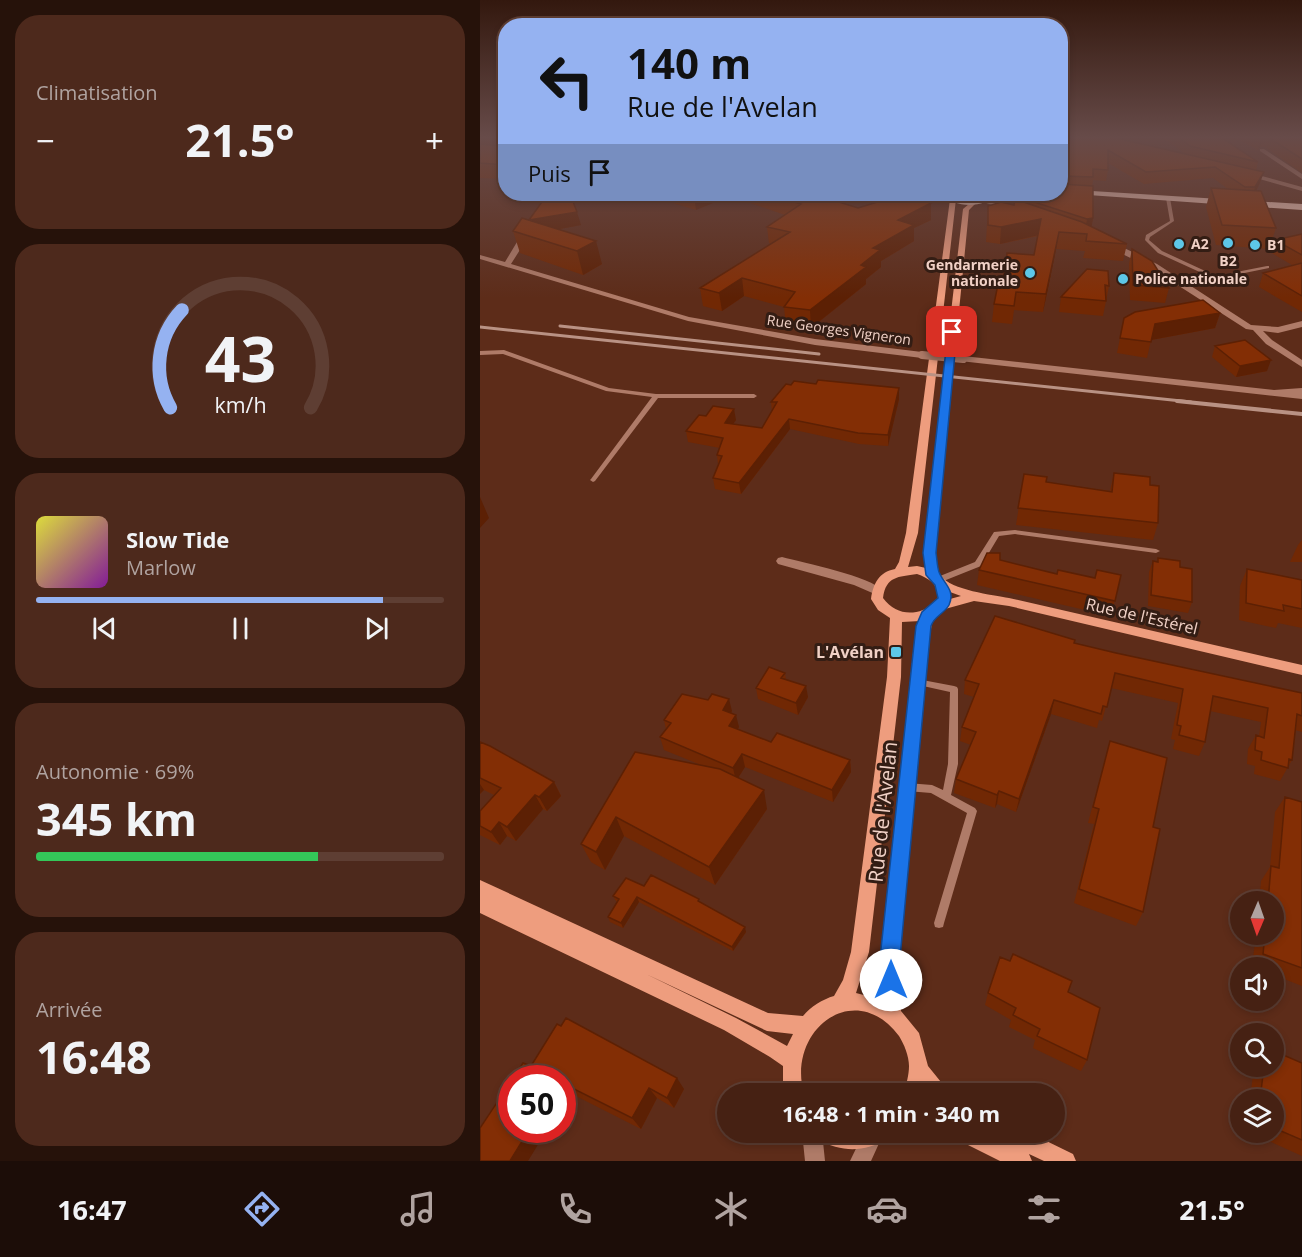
<!DOCTYPE html>
<html lang="fr">
<meta charset="utf-8">
<style>
body{margin:0;font-family:"Open Sans",sans-serif;background:#4d291c;color:#f1f3f6;height:100vh;display:flex;flex-direction:column;font-size:22px;white-space:nowrap}
*{box-sizing:border-box;margin:0}
p{font-size:20px;color:#b0a3a0}
.icon{flex:none;width:33px;height:33px;fill:none;stroke:currentColor;stroke-width:2;stroke-linecap:round;stroke-linejoin:round}
.map{position:relative;flex:1;overflow:hidden}
.drawer{display:flex;flex-direction:column;gap:15px;padding:15px;background:#26120a;width:480px}
.drawer>*{flex:none}
.hud{position:absolute;left:18px;top:18px;width:570px;height:183px;border-radius:24px;box-shadow:0 3px 9px #0003,0 0 0 2px #5e3e33;background:#95b2f1;color:#111;overflow:hidden}
.needle{width:39px;rotate:182deg}
.buttons{position:absolute;left:750px;top:891px;display:grid;gap:12px}
.buttons a{display:grid;place-items:center;width:54px;height:54px;border-radius:50%;background:#462113;box-shadow:0 3px 9px #0003,0 0 0 2px #5e3e33;font-size:30px}
.speed{position:absolute;left:18px;top:1065px;display:flex;gap:12px;font-size:30px;font-weight:700;text-align:center}
.speed>*{display:grid;place-content:center;width:78px;height:78px;border-radius:50%;background:#462113;box-shadow:0 3px 9px #0003,0 0 0 2px #5e3e33;line-height:1}
.speed .limit{border:9px solid #d22;background:#fff;color:#111}
.pin{position:absolute;display:grid;place-items:center;width:51px;height:51px;color:#fff;margin:-26px;border-radius:12px;box-shadow:0 3px 9px #0006}
.me{position:absolute;width:66px;margin:-33px;rotate:0deg;stroke-linejoin:round;filter:drop-shadow(0 0 4px #0008)}
.turn{display:flex;align-items:center;gap:21px;height:126px;padding:0 30px;font-size:27px}
.turn .icon{width:78px;height:78px;stroke-width:2.5}
.turn b{display:block;font-size:42px;line-height:51px}
.then{display:flex;align-items:center;height:57px;padding:0 30px;background:#0003;gap:12px;font-size:22px}
.big{font-size:45px;font-weight:700;line-height:1.1}
.drawer .widget{flex:1;display:flex;flex-direction:column;justify-content:center;gap:9px;min-width:0;padding:0 21px;border-radius:24px;background:#4d291c}
.drawer .dial{align-items:center;gap:0}
.dial svg{height:156px;overflow:visible;fill:none;stroke:#5e3e33;stroke-width:7;stroke-linecap:round;text-anchor:middle}
.dial text{fill:#f1f3f6;stroke:none}
.song{display:flex;align-items:center;gap:18px}
.cover{width:72px;height:72px;border-radius:9px;background:linear-gradient(135deg,hsl(60 70% 55%),hsl(290 70% 35%))}
.played{height:6px;border-radius:3px;background:linear-gradient(90deg,#95b2f1 85%,#5e3e33 85%)}
.keys{display:flex;justify-content:space-around;direction:ltr}
.heat{display:flex;justify-content:space-between;align-items:center;font-size:33px;direction:ltr}
.charge{height:9px;border-radius:4px;background:linear-gradient(90deg,#34c759 69%,#5e3e33 0)}
.trip{position:absolute;left:237px;top:1083px;width:348px;height:60px;border-radius:30px;background:#462113;box-shadow:0 3px 9px #0003,0 0 0 2px #5e3e33;font-weight:700;line-height:60px;text-align:center}
.tabs{display:flex;height:96px;justify-content:space-around;align-items:center;background:#1c0d08;color:#b0a3a0}
.tabs .icon{width:42px;height:42px}
.tabs .active{color:#95b2f1}
.tabs b{font-size:27px;color:#f1f3f6}
main{display:flex;flex:1;min-height:0}
.map>svg:first-child{display:block}
</style>
<main>
<section class="drawer">
<div class="widget"><p>Climatisation</p>
<div class="heat"><a>−</a><b class="big">21.5°</b><a>+</a></div>
</div>
<div class="widget dial"><svg viewBox="0 0 100 80">
<path d="M14 69A42 42 0 1 1 86 69"/>
<path d="M14 69A42 42 0 0 1 20 19" stroke="#95b2f1"/>
<text x="50" y="56" font-size="32" font-weight="700">43</text>
<text x="50" y="72" font-size="11">km/h</text>
</svg></div>
<div class="widget">
<div class="song"><i class="cover"></i><div><b>Slow Tide</b><p>Marlow</p></div></div>
<div class="played"></div>
<div class="keys"><svg class="icon" aria-label="previous" viewBox="0 0 24 24"><path d="M18 5L8 12l10 7zM5 5v14"/></svg><svg class="icon" aria-label="pause" viewBox="0 0 24 24"><path d="M8 5v14M16 5v14"/></svg><svg class="icon" aria-label="next" viewBox="0 0 24 24"><path d="M6 5l10 7-10 7zM19 5v14"/></svg></div>
</div>
<div class="widget"><p>Autonomie · 69%</p><b class="big">345 km</b><div class="charge"></div></div>
<div class="widget"><p>Arrivée</p><b class="big">16:48</b></div>
</section>
<div class="map">
<svg width="822" height="1161" viewBox="0 0 822 1161">
<rect width="100%" height="100%" fill="#5d2c19"/>
<g fill="none" stroke-linecap="round" stroke-linejoin="round">
<path fill="#af7b68" fill-rule="evenodd" d="M378 194H382L353 205 350 204Z
M402 194H406L403 197H401Z
M688 197 690 198 694 221 670 237 669 240 682 251 736 276 787 266H789V268L735 279 678 253 665 240 666 235 690 221 686 198Z
M24 350 129 388 176 394H274L277 396 274 398H178L115 481 113 482 110 480 111 479 172 397 126 391 23 354 0 355V351Z
M535 530 676 549 680 551 676 553 535 534 519 536 501 566 461 582H455L454 580 455 578 495 562 514 532Z
M437 679 474 686 477 687 478 689V764L471 795 495 808 497 811 464 923 463 927 459 928 455 927 454 923 487 813 451 793 427 791 424 790 422 787 424 784 427 783 452 785 463 790 468 764 470 692 434 684 433 682 434 680Z"/>
<path fill="#af7b68" fill-rule="evenodd" d="M780 149H784L822 174V179L780 151Z
M767 172 822 187V191L765 175V173Z
M69 194H75L62 213H58L57 212Z
M501 199H505L533 210 528 211 501 201Z
M43 232 50 234 31 264 209 317 335 339 442 352 446 355 442 358 335 345 208 321 0 259V255L25 262Z
M628 243H634L677 264 771 325 798 327 822 321V327L798 333 783 331 792 340 822 360V367L786 344 773 330 766 329 671 268 628 247Z
M483 356 794 390 822 388V399L480 361V357Z
M302 557C324 563 391 576 403 591L397 595 374 585 298 564 296 561 298 558Z
M322 1132H342L345 1161H325Z
M384 1132H398L401 1139 391 1161H370Z"/>
<path fill="#ee9d7e" fill-rule="evenodd" d="M473 197 476 199 438 533 428 567 437 566 446 568 443 553 483 209 495 199 498 201 489 210 455 553C456 560 456 571 461 576 471 590 513 595 529 598L822 665V675L529 606 494 601 465 609 453 617 447 653 419 958 421 1011 439 1033 448 1066 465 1087 467 1094H445L444 1092V1094H424C426 1085 429 1075 429 1066 429 1056 424 1044 419 1036 375 977 306 1030 324 1094H305L303 1081V1066L290 1057 244 1030 0 913V880L288 1013 323 1016C330 1007 343 999 354 996L363 980 371 952 407 677 410 618 398 610 391 599C393 584 399 572 415 569L419 562 426 533 470 199ZM437 574C451 579 462 587 456 603 438 616 417 617 403 598 406 576 418 577 437 574ZM470 592 481 596 470 599ZM440 621 433 653 401 958 403 1000 376 993 389 952 421 677 422 622ZM166 974 287 1031 313 1034 307 1046 256 1018Z
M332 1132H414L411 1139C380 1152 366 1153 335 1139Z
M473 1132H505L518 1139 515 1132H548L593 1154 596 1161H564L549 1154 552 1161H520L476 1139Z"/>
<path fill="#f5caba" fill-rule="evenodd" d="M580 189 822 204V210L580 193Z
M460 194C470 193 478 200 489 200 499 200 507 193 517 194 503 209 475 208 460 194Z"/>
<path stroke="#b99284" stroke-width="3" d="M80 326 339 354
M0 327 711 402"/>
<path stroke="#b99284" stroke-width="4" d="M697 401 822 414"/>
<path stroke="#af7b68" stroke-width="8" d="M442 355 483 359"/>
</g>
<path fill="#712804" d="M0 136H26V179L0 178Z
M580 136H645L639 139 704 153 681 136H739L778 162 776 170 780 183 776 191 796 228 789 249 736 245 726 207 731 188 748 189 733 178 664 184 628 163V170L626 181 613 180 612 186 613 218 611 227 647 244 643 261 603 258 605 251 576 249 563 312 534 310 532 324 512 322 514 304 521 285 554 255 558 236 520 244 506 242 508 206 534 205 535 194Z
M751 136H822V173L785 147H780L778 150Z
M163 194H348L345 198 378 208 451 203V220L434 228V241L401 261V267L386 279V284L331 328 306 325 304 307 264 296 242 311 223 306 220 288 291 244 289 243 287 227 305 215 250 196 216 210Z
M101 225 79 229 122 264 103 275 40 253 33 231Z
M822 234V312L779 287 783 273 812 265 790 252 795 240Z
M652 249 689 288 685 303 650 300 649 264Z
M607 269 629 286 623 316 579 312 581 297Z
M740 313 735 328 671 340 667 358 637 353 640 338Z
M735 346 787 371 756 377 732 357Z
M311 385 419 399 408 446 379 444 310 429 261 494 235 489 233 478 238 464 237 455 240 448 208 442 206 431 256 420 253 424 282 428 292 412 291 402Z
M634 473 670 485 678 523 673 540 536 525 544 474 566 482 630 491Z
M822 540V562H810L818 545Z
M678 558 700 567 712 602 708 613 668 606 669 572 673 561 676 562Z
M520 560 577 574 615 578 641 575 631 616 497 585 499 570Z
M767 569 822 580V628L798 623 796 628 759 620 760 586Z
M594 643 636 653 822 693V732L815 730 812 760 800 781 774 774 775 766 767 764 768 749 776 735 779 736 781 722 730 711 725 742 719 756 693 749 695 740 691 739 698 703 631 688 622 721 619 720 617 728 571 714 536 812 517 804 515 808 474 793 476 779 491 745 480 741 482 727 494 697 484 694 485 680Z
M305 673 306 680 328 697 318 715 278 699 276 688Z
M228 700 252 711 251 713 259 727 257 730 291 742 370 760 371 772 353 802 265 767 258 778 287 809 235 885 144 836 125 870 111 862 101 844 155 752 221 765 184 750 180 737 186 729 184 720Z
M630 741 673 827 663 912 656 926 594 903 614 824 608 823Z
M0 742 74 782 81 796 67 811 63 809 36 841 27 836 20 845 0 835V811L14 795 4 790 0 794Z
M805 797 822 802V986L794 975V968L772 967 776 934H794V902H779L781 881 790 867 795 812Z
M164 886 221 903 266 932 253 951 159 902 143 928 130 922 128 917 137 902 136 901 133 896Z
M588 992 607 1060 601 1071 553 1048 555 1040 529 1027 531 1020 505 1005 508 993Z
M822 1063V1156L769 1132H794V1100H770L774 1066H794Z
M51 1066 204 1089 194 1108 177 1098 161 1129 90 1093 82 1105V1078Z"/>
<path fill="#5c2004" d="M783 136 780 147 778 150 781 139Z
M784 172 780 183 772 199 775 187Z
M214 194H250V196L216 210Z
M304 194H348L343 201 336 202 304 199Z
M451 203V220L434 228V241L401 261V267L386 279V284L331 328 330 310 393 248 418 220Z
M97 212 101 225 53 234 49 220Z
M613 218 611 230 605 231 607 219Z
M561 219 559 235 520 244 521 227Z
M579 232 576 249 563 312 566 294Z
M116 241 122 264 103 275 97 251Z
M262 278 264 296 242 311 239 293Z
M740 313 735 328 671 340 675 324Z
M791 360 787 371 756 377 760 366Z
M419 388V399L408 446V435Z
M254 409 256 420 246 433 245 423Z
M309 419 310 429 261 494 259 483Z
M0 497 9 518 0 528Z
M326 686 328 697 318 715 316 703Z
M249 699 252 711 246 723 243 710Z
M574 700 571 714 536 812 539 799Z
M256 715 259 727 251 739 249 726Z
M262 754 265 767 256 781 253 768Z
M370 760 371 772 353 802 352 790Z
M74 782 81 796 67 811 59 797Z
M0 784 4 790 0 794Z
M284 790 287 809 235 885 229 867Z
M519 791 517 804 515 808 517 795Z
M55 795 63 809 36 841 27 827Z
M136 817 144 836 125 870 116 852Z
M19 822 27 836 20 845 11 832Z
M157 897 159 902 143 928 141 923Z
M265 927 266 932 253 951 252 947Z
M197 1078 204 1089 194 1108 187 1098Z
M82 1085 90 1093 82 1105Z
M169 1088 177 1098 161 1129 152 1118Z
M49 1130H67L48 1161H30Z"/>
<path fill="#832e05" stroke="#5c2004" stroke-width="1.5" d="M0 136H26V165L0 163V144L22 146 24 140 22 137 0 138Z
M580 136H627L784 172 775 187H765L735 167 666 172 628 150V170L613 169V177L582 176 580 177Z
M697 136H739L778 162 710 146Z
M774 136H822V159L788 137 783 136 781 139Z
M580 181 581 184 613 186V218L607 219 535 196V194H580Z
M731 188 781 191 796 228 742 225Z
M288 194H305L307 195 337 194 336 195 378 208 424 194 451 203 418 220 434 225 393 248 400 250 381 265 386 267 330 310 304 307 315 292 262 278 239 293 220 288 310 232 287 227 321 204Z
M64 199H92L97 212 49 220Z
M535 199 602 222 647 244 606 241 607 234 579 232 566 294 536 292 534 306 514 304 518 284 521 285 526 267 527 253 554 255 561 219 521 227 508 225V206L521 202 534 205Z
M42 218 116 241 97 251 33 231Z
M822 234V255L795 240Z
M652 249 672 261 689 288 653 285Z
M822 263V296L783 273Z
M607 269 628 271 629 286 625 285 626 301 581 297Z
M723 300 740 313 675 324 671 342 640 338 644 318 655 312Z
M765 340 791 360 760 366 735 346Z
M338 380 419 388 408 435 378 433 309 419 259 483 233 478 242 456 237 455 243 438 206 431 219 415 226 416 233 406 254 409 245 423 282 428 297 402H291L306 384 311 385 314 381 336 384Z
M634 473 670 477V485L679 486 678 523 538 508 544 474 567 477 566 482 632 492Z
M507 553H520V560L577 574 578 570 615 578 617 570 641 575 635 601 499 570Z
M678 558 700 561V567L712 569V602L671 595 673 561 678 562Z
M767 569 822 580V609L803 605 804 611 766 603Z
M515 616 595 640 594 643 636 653 822 693V716L817 714 812 760 809 759 808 768 781 760 782 752 775 750 776 735 784 738 788 708 733 696 725 742 699 735 701 726 697 725 703 689 635 673 627 707 623 706 621 714 574 700 539 799 519 791 517 795 476 779 496 732 482 727 499 684 485 680Z
M289 667 305 673 301 678 326 686 316 703 276 688Z
M202 694 228 700 232 694 249 699 243 710 256 715 249 726 291 742 297 733 370 760 352 790 262 754 253 768 180 737 191 723 184 720Z
M630 741 687 758 673 827 680 829 663 912 599 889 619 809 613 807Z
M0 742 10 746 74 782 59 797 55 795 27 827 19 822 11 832 0 826V811L21 788 0 778Z
M155 752 240 769 284 790 229 867 136 817 116 852 101 844Z
M805 797 822 802V968L783 954 785 934H794V902H788L791 866 799 868Z
M171 875 219 899 218 901 265 927 252 947 157 897 141 923 128 917 139 899 133 896 146 878 164 886Z
M533 954 592 981 588 992 620 1008 607 1060 557 1036 560 1029 533 1015 536 1008 508 993 520 957 530 961Z
M86 1018 197 1078 187 1098 169 1088 152 1118 82 1083V1078H33L43 1063 51 1066 77 1024 81 1026Z
M794 1051 822 1063V1140L794 1128V1100H780L784 1066H794Z
M32 1080V1130H49L30 1161H0V1128Z"/>
<linearGradient id="sky" x2="0" y2="1"><stop stop-color="#33180e"/><stop offset="0.46" stop-color="#674b49"/><stop offset="1" stop-color="#674b49" stop-opacity="0"/></linearGradient>
<rect width="822" height="298" fill="url(#sky)"/>
<path fill="#1a73e8" stroke="#114b97" stroke-width="1.5" d="M472 329 477 332 456 553C457 559 457 566 459 572 463 583 476 590 469 605 464 614 454 616 451 626L420 958 421 980 418 987 411 990 404 987 401 980 400 958 436 626 442 612 458 598 455 585 446 575 443 553 468 332Z"/>
<g fill="#5dc7e8" stroke="#331d14" stroke-width="2">
<circle cx="748" cy="243" r="6"/>
<circle cx="699" cy="244" r="6"/>
<circle cx="775" cy="245" r="6"/>
<circle cx="550" cy="273" r="6"/>
<circle cx="643" cy="279" r="6"/>
<rect x="410" y="646" width="12" height="12" rx="3"/>
</g>
<g text-anchor="middle" stroke-width="6" stroke-linejoin="round" paint-order="stroke">
<g font-size="14" font-weight="bold" fill="#f1d1c6" stroke="#331d14" text-anchor="start">
<text x="711" y="249">A2</text>
<text x="787" y="250">B1</text>
<text x="748" y="266" text-anchor="middle">B2</text>
<text x="538" y="270" text-anchor="end">Gendarmerie<tspan x="538" dy="16">nationale</tspan></text>
<text x="655" y="284">Police nationale</text>
</g>
<g font-size="14" fill="#f1d1c6" stroke="#331d14">
<text transform="translate(359 330) rotate(8)" y="5">Rue Georges Vigneron</text>
</g>
<g font-size="16" fill="#f1d1c6" stroke="#331d14">
<text transform="translate(662 616) rotate(13)" y="6">Rue de l'Estérel</text>
</g>
<g font-size="16" font-weight="bold" fill="#f1d1c6" stroke="#331d14" text-anchor="end">
<text x="404" y="658">L'Avélan</text>
</g>
<g font-size="20" fill="#f1d1c6" stroke="#331d14">
<text transform="translate(403 812) rotate(-84)" y="7">Rue de l'Avelan</text>
</g>
</g>
</svg>
<div class="buttons">
<a><svg class="needle" viewBox="-14 -14 28 28"><path d="M0-13l5 13h-10z" fill="#e53935"/><path d="M0 13l5-13h-10z" fill="#b0a3a0"/></svg></a>
<a><svg class="icon" aria-label="sound" viewBox="0 0 24 24"><path d="M4 9h4l5-4v14l-5-4H4zM17 9q2 3 0 6"/></svg></a>
<a><svg class="icon" aria-label="search" viewBox="0 0 24 24"><circle cx="10" cy="10" r="6"/><path d="M15 15l6 6"/></svg></a>
<a><svg class="icon" aria-label="layers" viewBox="0 0 24 24"><path d="M12 4l9 5-9 5-9-5zM3 14l9 5 9-5"/></svg></a>
</div>
<div class="speed"><div class="limit">50</div></div>
<div class="pin" style="left:472px;top:332px;background:#d93025"><svg class="icon" aria-label="arrive" viewBox="0 0 24 24"><path d="M6 21V4h12l-3 4 3 4H6"/></svg></div>
<svg class="me" style="left:411px;top:980px" viewBox="-20 -20 40 40"><circle r="19" fill="#fff"/><path d="M0-13L10 11 0 6-10 11z" fill="#1a73e8"/></svg>
<div class="trip">16:48 · 1 min · 340 m</div>
<div class="hud">
<div class="turn"><svg class="icon" aria-label="left" viewBox="0 0 24 24"><path d="M17 20v-9H6M10 6l-5 5 5 5"/></svg><div><b>140 m</b>Rue de l'Avelan</div></div>
<div class="then">Puis<svg class="icon" aria-label="arrive" viewBox="0 0 24 24"><path d="M6 21V4h12l-3 4 3 4H6"/></svg></div>
</div>
</div>
</main>
<nav class="tabs">
<b>16:47</b>
<svg class="icon active" aria-label="directions" viewBox="0 0 24 24"><path d="M12 3l9 9-9 9-9-9zM9 14v-3h6M13 9l2 2-2 2"/></svg>
<svg class="icon" aria-label="music" viewBox="0 0 24 24"><path d="M9 18V5l10-2v13"/><circle cx="6" cy="18" r="3"/><circle cx="16" cy="16" r="3"/></svg>
<svg class="icon" aria-label="phone" viewBox="0 0 24 24"><path d="M5 4h4l2 5-3 2q2 4 5 5l2-3 5 2v4C11 20 4 13 5 4z"/></svg>
<svg class="icon" aria-label="climate" viewBox="0 0 24 24"><path d="M12 3v18M4 7l16 10M4 17L20 7"/></svg>
<svg class="icon" aria-label="car" viewBox="0 0 24 24"><path d="M5 17H2v-5l4-1 3-4h7l3 4 3 1v5h-3M9 17h6M6 11h13"/><circle cx="7" cy="17" r="2"/><circle cx="17" cy="17" r="2"/></svg>
<svg class="icon" aria-label="filters" viewBox="0 0 24 24"><path d="M4 7h16M4 17h16"/><circle cx="9" cy="7" r="2"/><circle cx="15" cy="17" r="2"/></svg>
<b>21.5°</b>
</nav>
